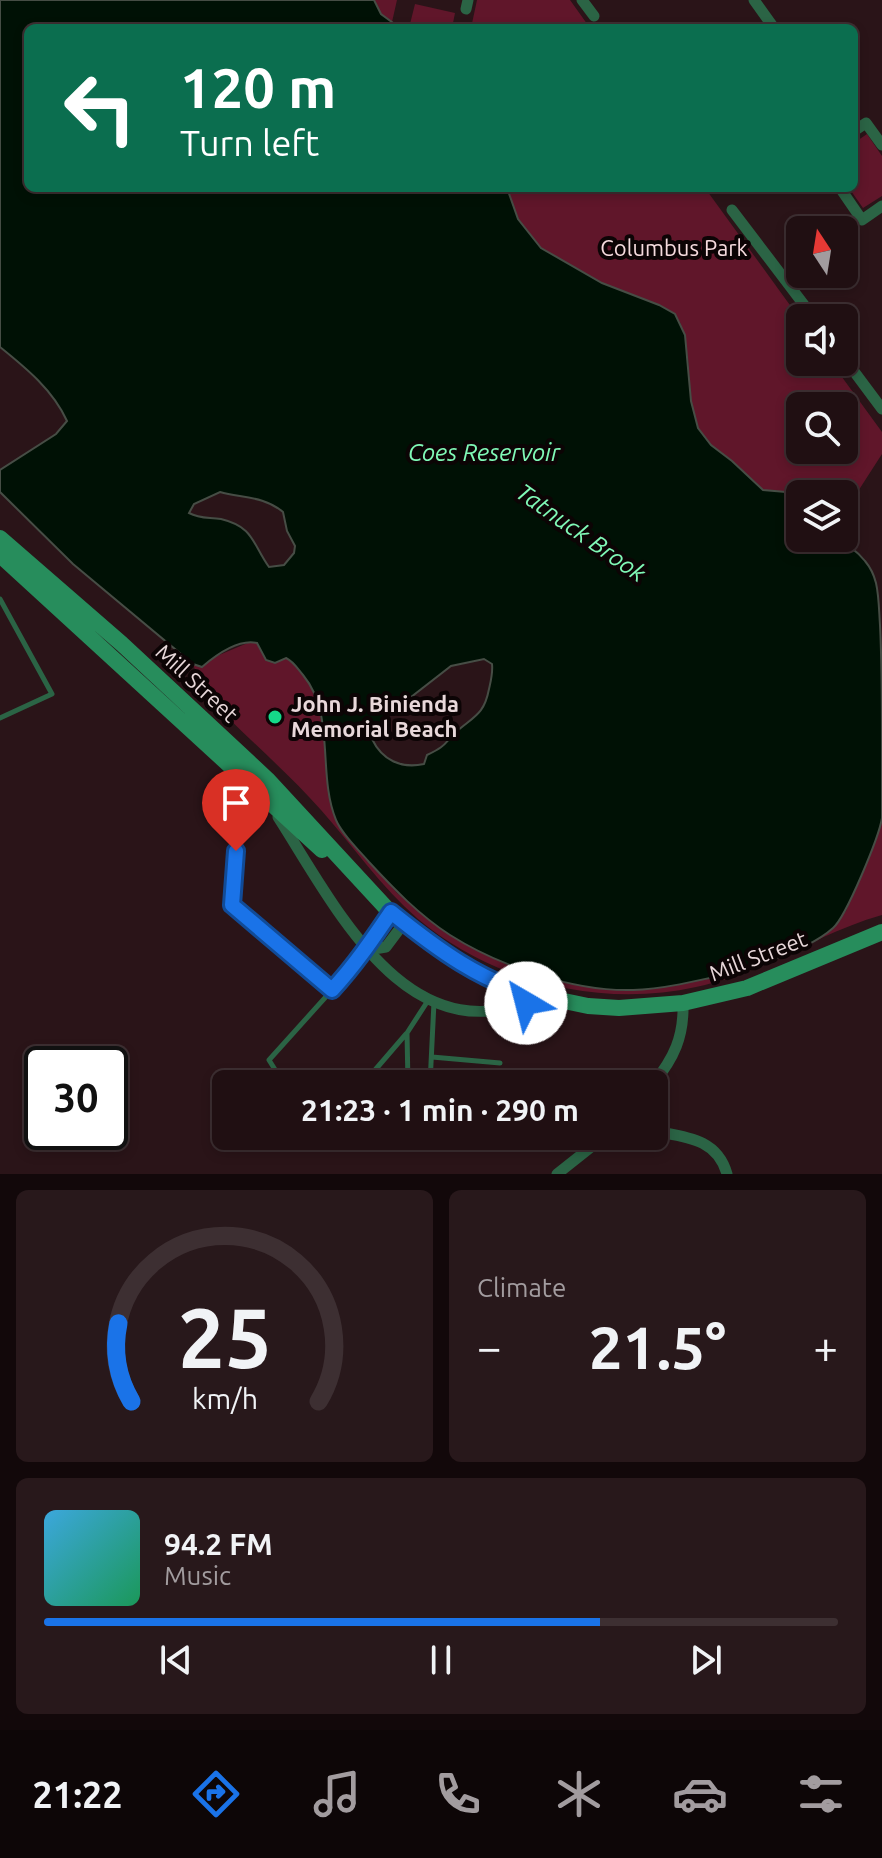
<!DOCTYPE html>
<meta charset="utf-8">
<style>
body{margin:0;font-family:Ubuntu,sans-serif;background:#28181b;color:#f1f3f6;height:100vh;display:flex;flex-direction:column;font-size:30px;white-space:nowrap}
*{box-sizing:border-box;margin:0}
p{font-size:26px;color:#a29c9f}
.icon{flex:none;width:44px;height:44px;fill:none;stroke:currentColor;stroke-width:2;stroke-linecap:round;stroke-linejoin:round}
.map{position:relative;height:1174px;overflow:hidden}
.side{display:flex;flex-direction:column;gap:16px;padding:16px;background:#12080a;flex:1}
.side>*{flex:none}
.top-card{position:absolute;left:24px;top:24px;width:834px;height:168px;border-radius:12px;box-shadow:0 4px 12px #0003,0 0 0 2px #3d2f32;background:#0b6e4f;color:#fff;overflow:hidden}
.needle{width:52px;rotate:348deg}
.tools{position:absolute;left:786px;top:216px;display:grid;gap:16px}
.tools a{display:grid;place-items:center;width:72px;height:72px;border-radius:12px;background:#200f12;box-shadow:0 4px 12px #0003,0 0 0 2px #3d2f32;font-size:40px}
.speed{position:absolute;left:24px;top:1046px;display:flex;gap:16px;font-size:40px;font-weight:700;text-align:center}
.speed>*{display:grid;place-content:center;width:104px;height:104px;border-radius:50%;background:#200f12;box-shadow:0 4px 12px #0003,0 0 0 2px #3d2f32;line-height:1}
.speed .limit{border:4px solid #111;border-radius:12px;background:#fff;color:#111}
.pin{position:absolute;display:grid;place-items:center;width:68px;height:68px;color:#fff;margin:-82px -34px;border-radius:50% 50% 50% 0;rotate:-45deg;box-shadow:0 0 8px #0007}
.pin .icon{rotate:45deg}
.me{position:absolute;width:88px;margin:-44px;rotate:323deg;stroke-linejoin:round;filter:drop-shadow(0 0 6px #0008)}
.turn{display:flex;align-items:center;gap:28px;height:168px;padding:0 24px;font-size:36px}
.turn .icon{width:104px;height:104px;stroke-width:2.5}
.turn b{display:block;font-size:56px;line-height:68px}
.big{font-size:60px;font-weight:600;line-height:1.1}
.side .tile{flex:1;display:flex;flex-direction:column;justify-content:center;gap:12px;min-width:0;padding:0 28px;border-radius:12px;background:#28181b}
.side .dial{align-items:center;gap:0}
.dial svg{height:208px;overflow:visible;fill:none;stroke:#3d2f32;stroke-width:7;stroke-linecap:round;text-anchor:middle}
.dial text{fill:#f1f3f6;stroke:none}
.song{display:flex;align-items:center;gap:24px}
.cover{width:96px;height:96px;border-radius:12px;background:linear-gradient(135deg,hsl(200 70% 55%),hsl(150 70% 35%))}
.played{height:8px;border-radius:4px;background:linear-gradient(90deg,#1a73e8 70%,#3d2f32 70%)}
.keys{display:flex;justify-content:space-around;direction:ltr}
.heat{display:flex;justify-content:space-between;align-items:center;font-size:44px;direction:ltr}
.side .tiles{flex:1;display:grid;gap:16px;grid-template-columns:1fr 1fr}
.tile:last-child{grid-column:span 2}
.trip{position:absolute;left:212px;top:1070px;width:456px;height:80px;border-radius:12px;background:#200f12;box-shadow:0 4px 12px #0003,0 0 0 2px #3d2f32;font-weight:600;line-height:80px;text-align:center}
.menu{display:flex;height:128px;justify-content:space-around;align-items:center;background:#0d0607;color:#a29c9f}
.menu .icon{width:56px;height:56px}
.menu .selected{color:#1a73e8}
.menu b{font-size:36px;color:#f1f3f6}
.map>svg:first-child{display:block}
</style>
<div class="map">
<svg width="882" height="1174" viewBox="0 0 882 1174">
<rect width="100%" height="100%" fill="#2a1418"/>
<path fill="#60162a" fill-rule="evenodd" d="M374 0H397L392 22 381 14Z
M477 0H570L590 28H471Z
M415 4 455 13 452 28H409Z
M867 134 882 156V196L863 208 849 188H854V143Z
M507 188H705L800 319V362H831L882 432V454L844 513V494H800V510L786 492 763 490 732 461 710 445 698 428 691 401 688 358 680 322 602 283 541 248 518 219ZM800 406H844V450H800Z
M250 642 257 643 266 660 286 658 293 661 314 688 323 729 336 821 346 836 397 893 450 935 475 949 538 974 570 983 602 989 695 981 752 966 818 940 846 911 882 817V915C818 933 765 972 696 987 600 1008 493 982 418 919 381 887 353 846 321 810 284 768 239 732 202 690L193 664 202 667 212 658Z"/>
<path fill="#001105" stroke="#464d45" stroke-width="2" fill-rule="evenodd" d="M0 0H374L381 14 400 28H28V188H507L518 219 541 248 602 283 659 305 675 314 685 335 691 401 698 428 711 445 732 461 763 490 786 492 793 497 800 510V538C825 538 848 539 865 561 870 567 874 575 876 583 879 596 879 611 880 625 882 665 882 705 882 746 882 769 882 795 882 818 879 837 846 917 833 928 798 960 681 989 633 990 575 992 499 966 450 935 419 915 394 889 369 862 358 849 343 836 336 820 317 774 336 715 303 675 297 668 294 662 286 658L275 663 266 660 257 643C239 639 216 655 202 667L193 664 73 564 0 492V470L56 434 67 421C53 390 26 368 0 347ZM220 492C242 498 264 496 283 512L287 531 295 546 294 553 284 565 269 567C252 543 254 527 221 519 209 517 200 519 189 513L194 504ZM484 659 492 664C493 673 491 680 489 689 484 715 474 716 456 732 443 745 446 746 427 755L424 764C401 769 382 760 372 739L388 715 451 666Z"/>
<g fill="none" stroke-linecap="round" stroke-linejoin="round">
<path stroke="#2b6445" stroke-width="5" d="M0 599 52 694 0 718
M252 790 238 833 232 905 332 990
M509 1009 510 1033
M432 1057 500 1063
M284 1084 269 1060 350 970 358 955 367 950
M363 1084 406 1034
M408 1084 407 1033 429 999
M430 1084 434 1002
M328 1136 337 1148 394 1136"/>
<path stroke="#2b6445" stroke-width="11" d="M582 0 594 16
M754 0 774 28
M466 9 468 0
M854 131 866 123 882 145
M840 188 862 220 882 206
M732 210 814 318
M844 358 882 409
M278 817C336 907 408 1059 539 997
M391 912 368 950 386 947 404 923
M653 1084C674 1058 684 1037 683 1003
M654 1131C685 1137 717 1138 727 1174
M557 1174 605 1136"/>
<path stroke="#278d5c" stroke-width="16" d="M0 538 122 644 267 779 388 910 433 946 489 980 521 992 588 1006 619 1008 683 1003 747 988 882 932
M0 555 322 850"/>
</g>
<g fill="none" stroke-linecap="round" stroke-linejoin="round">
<g stroke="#114b97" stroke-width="20">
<path id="route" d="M236 851 232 905 332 990C355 965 372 940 391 912 437 949 481 982 539 997L526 1003"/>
</g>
<use href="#route" stroke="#1a73e8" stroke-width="14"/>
</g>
<circle fill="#15d989" stroke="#0c0405" stroke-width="3" cx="275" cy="717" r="8"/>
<g text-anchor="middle" stroke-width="8" stroke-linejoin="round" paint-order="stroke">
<g font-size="22" fill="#f5dbde" stroke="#0c0405">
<text x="674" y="256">Columbus Park</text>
</g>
<g font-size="22" fill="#e8d8da" stroke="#0c0405">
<text transform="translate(197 683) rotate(43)" y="8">Mill Street</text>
<text transform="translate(758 956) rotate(-21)" y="8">Mill Street</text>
</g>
<g font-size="22" font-weight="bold" fill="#e8d8da" stroke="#0c0405" text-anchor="start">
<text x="291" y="712">John J. Binienda<tspan x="291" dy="25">Memorial Beach</tspan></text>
</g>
<g font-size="24" font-style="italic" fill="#80f9b7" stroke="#0c0405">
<text x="484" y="461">Coes Reservoir</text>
<text transform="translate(581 533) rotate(35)" y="8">Tatnuck Brook</text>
</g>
</g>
</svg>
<div class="tools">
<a><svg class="needle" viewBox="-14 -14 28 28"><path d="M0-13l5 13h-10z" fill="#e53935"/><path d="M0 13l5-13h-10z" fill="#a29c9f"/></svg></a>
<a><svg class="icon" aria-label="sound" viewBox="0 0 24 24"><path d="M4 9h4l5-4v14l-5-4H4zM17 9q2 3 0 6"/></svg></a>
<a><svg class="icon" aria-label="search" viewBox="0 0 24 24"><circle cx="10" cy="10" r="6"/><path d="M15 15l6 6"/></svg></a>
<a><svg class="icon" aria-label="layers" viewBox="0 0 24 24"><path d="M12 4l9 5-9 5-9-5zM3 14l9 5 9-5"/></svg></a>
</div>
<div class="speed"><div class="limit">30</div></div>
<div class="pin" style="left:236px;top:851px;background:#d93025"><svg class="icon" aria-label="arrive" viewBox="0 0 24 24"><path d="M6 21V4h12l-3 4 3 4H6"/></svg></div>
<svg class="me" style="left:526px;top:1003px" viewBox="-20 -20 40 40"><circle r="19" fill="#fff"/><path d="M0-13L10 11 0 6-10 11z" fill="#1a73e8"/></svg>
<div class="trip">21:23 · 1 min · 290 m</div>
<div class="top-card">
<div class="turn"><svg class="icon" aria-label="left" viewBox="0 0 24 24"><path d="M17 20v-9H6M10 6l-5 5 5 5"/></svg><div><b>120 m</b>Turn left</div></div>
</div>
</div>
<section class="side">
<div class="tiles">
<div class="tile dial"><svg viewBox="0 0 100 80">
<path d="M14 69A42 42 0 1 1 86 69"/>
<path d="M14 69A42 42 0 0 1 9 39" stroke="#1a73e8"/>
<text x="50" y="56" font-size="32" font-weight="700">25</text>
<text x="50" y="72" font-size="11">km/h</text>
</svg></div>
<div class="tile"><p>Climate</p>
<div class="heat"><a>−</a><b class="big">21.5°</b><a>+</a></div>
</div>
<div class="tile">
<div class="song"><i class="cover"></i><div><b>94.2 FM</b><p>Music</p></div></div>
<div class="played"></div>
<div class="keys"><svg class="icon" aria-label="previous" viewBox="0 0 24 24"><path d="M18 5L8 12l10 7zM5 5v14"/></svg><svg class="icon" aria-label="pause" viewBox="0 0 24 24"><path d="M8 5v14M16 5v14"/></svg><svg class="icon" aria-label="next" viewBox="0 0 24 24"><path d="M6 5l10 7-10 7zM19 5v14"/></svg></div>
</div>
</div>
</section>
<nav class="menu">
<b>21:22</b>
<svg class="icon selected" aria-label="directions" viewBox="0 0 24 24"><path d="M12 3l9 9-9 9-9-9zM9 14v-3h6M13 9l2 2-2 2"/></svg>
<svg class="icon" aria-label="music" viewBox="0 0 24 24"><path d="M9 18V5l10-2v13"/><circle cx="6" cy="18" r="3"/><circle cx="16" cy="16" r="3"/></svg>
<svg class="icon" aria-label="phone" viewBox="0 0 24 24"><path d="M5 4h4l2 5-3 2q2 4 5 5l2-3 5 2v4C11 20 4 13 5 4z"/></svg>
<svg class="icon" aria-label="climate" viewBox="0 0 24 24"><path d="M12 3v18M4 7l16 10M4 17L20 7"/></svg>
<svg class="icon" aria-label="car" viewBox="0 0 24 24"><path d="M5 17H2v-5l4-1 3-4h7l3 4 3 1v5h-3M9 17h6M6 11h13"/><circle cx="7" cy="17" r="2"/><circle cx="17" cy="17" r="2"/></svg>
<svg class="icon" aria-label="filters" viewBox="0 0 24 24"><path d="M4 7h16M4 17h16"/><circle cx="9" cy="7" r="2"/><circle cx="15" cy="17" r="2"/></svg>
</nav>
